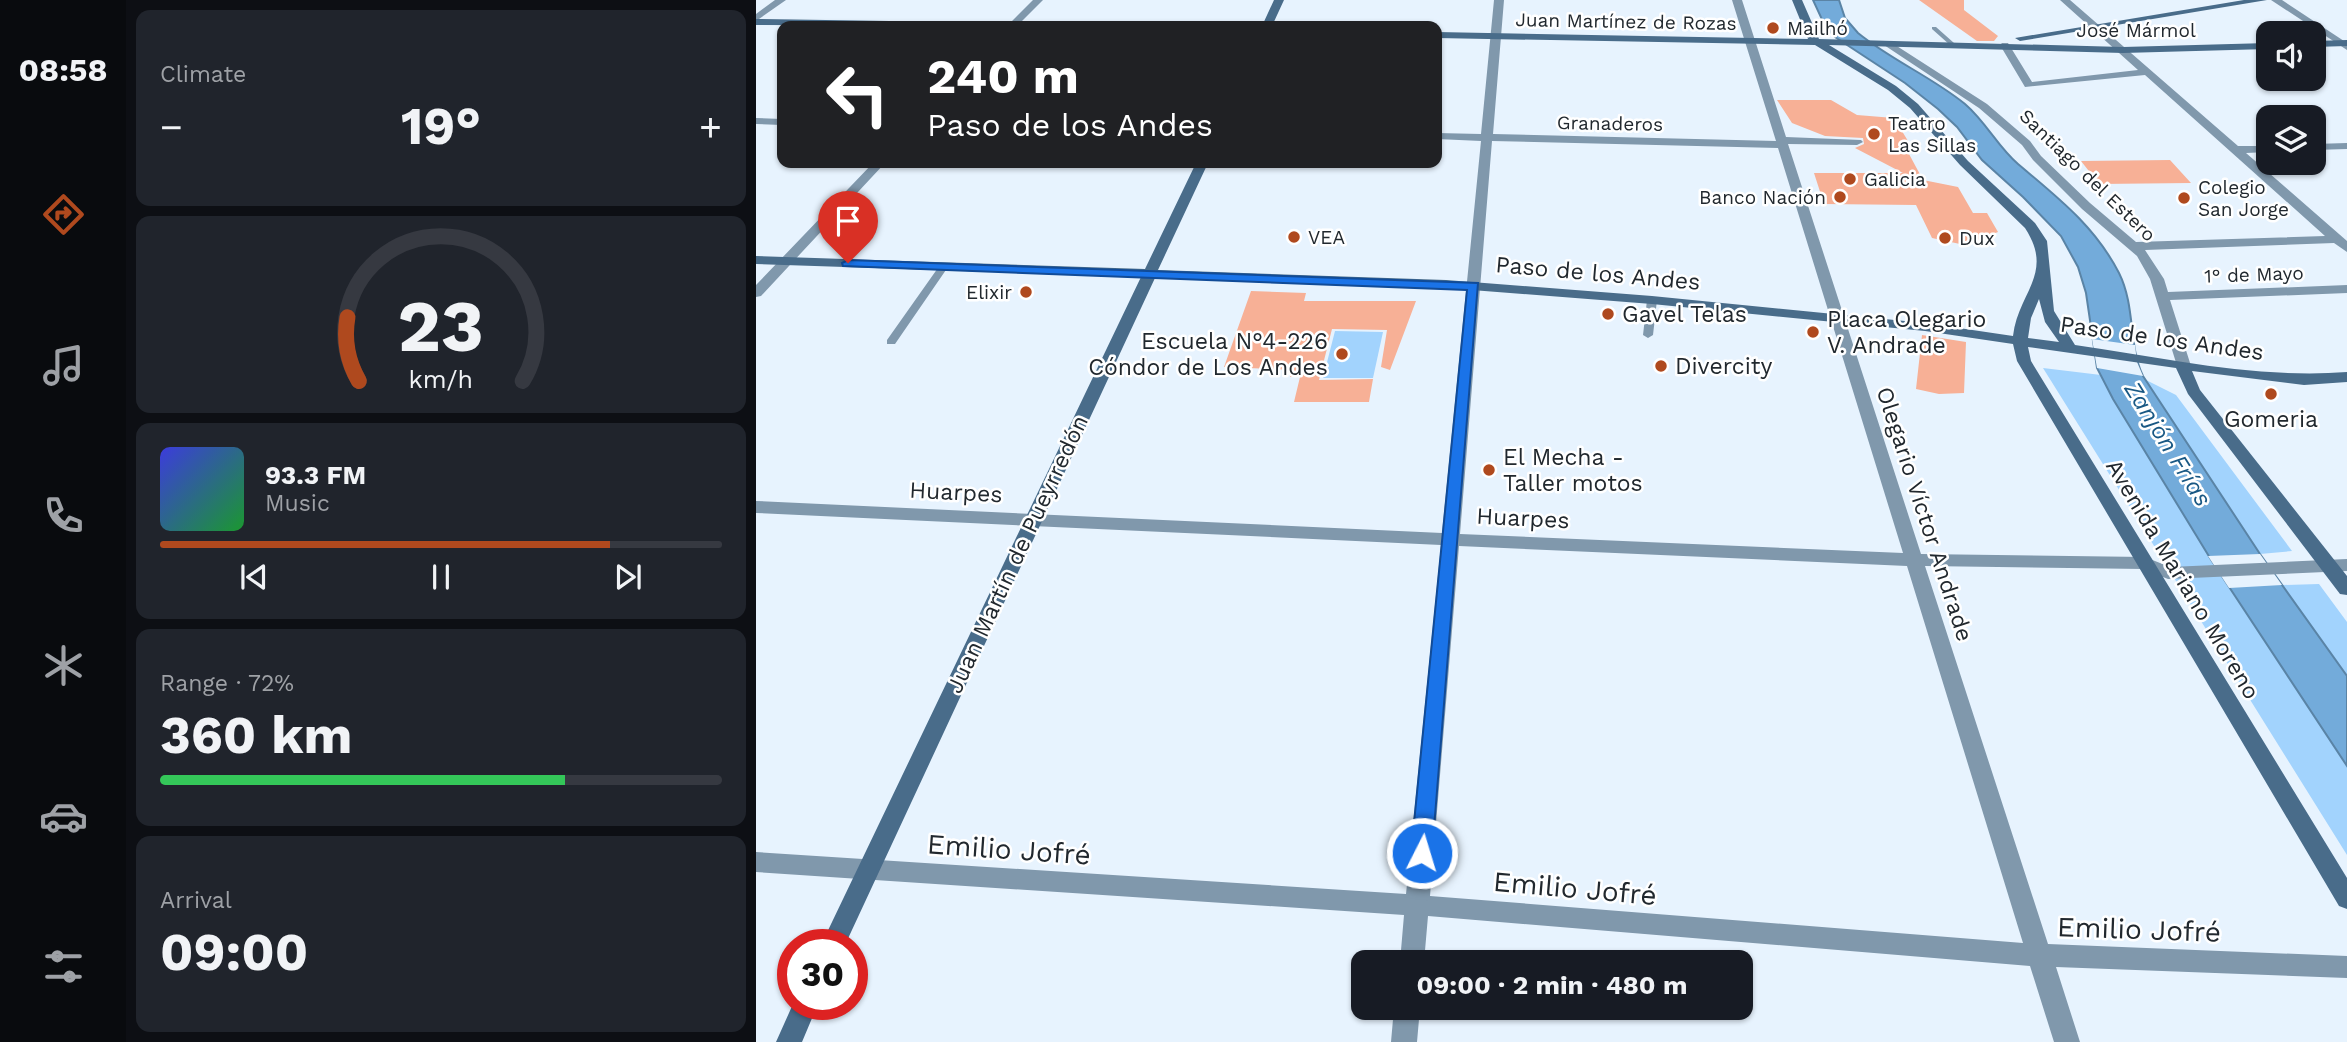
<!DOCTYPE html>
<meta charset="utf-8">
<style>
body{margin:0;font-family:"Work Sans",sans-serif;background:#20242c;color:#f1f3f6;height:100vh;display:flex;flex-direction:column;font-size:26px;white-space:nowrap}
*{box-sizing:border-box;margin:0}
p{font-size:23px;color:#9ea1a6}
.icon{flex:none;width:38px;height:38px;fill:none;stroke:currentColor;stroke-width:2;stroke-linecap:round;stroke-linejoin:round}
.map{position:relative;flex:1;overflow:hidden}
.panel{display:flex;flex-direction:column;gap:10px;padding:10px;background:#0d0f14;width:630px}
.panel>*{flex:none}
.guide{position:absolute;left:21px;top:21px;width:665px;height:147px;border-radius:14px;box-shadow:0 2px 5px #0004;background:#202124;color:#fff;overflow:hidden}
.fabs{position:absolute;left:1500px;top:21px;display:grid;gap:14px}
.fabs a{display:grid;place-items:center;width:70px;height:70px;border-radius:14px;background:#171b24;box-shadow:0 2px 5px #0004;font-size:35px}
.speed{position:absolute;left:21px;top:929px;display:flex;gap:14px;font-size:35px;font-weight:700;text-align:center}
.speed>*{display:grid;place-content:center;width:91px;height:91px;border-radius:50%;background:#171b24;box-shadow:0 2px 5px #0004;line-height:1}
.speed .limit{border:10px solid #d22;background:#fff;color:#111}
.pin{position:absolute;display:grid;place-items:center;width:60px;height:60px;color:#fff;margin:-72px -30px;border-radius:50% 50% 50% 0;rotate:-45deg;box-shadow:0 0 7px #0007}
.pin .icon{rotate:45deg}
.me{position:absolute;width:77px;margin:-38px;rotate:5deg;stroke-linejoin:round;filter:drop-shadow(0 0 5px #0008)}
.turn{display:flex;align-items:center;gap:24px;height:147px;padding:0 35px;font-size:32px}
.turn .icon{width:91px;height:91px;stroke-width:2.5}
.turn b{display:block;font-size:49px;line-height:60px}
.big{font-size:52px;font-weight:700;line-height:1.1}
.panel .tile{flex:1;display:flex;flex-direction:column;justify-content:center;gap:10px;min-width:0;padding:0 24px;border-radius:14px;background:#20242c}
.panel .dial{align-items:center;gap:0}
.dial svg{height:182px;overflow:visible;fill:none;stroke:#363941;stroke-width:7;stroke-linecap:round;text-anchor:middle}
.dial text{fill:#f1f3f6;stroke:none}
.song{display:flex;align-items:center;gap:21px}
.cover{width:84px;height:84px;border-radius:10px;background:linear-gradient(135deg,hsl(240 70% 55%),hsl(130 70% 35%))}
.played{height:7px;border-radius:4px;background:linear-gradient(90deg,#af491e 80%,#363941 80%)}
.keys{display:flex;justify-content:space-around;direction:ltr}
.heat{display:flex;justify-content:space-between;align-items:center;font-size:38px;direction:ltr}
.charge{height:10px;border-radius:5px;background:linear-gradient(90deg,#34c759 72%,#363941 0)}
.trip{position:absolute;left:595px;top:950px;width:402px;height:70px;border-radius:14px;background:#171b24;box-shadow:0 2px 5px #0004;font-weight:700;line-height:70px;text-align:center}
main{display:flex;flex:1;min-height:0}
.tabs{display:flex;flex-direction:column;width:126px;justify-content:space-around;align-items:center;background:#090b0e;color:#9ea1a6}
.tabs .icon{width:49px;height:49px}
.tabs .current{color:#af491e}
.tabs b{font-size:32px;color:#f1f3f6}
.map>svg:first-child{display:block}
</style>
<main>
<nav class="tabs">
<b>08:58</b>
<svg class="icon current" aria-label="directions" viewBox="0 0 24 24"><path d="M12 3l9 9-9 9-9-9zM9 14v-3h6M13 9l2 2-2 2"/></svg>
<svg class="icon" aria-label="music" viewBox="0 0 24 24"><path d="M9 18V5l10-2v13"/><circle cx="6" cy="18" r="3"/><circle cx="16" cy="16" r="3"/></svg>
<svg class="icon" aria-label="phone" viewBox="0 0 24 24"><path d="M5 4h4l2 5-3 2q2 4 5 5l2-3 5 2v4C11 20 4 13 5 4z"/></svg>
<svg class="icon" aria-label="climate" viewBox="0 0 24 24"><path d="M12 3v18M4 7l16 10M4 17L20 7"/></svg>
<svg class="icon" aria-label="car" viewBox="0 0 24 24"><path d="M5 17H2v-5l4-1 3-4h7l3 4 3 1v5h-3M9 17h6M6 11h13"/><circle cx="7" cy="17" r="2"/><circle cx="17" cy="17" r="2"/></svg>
<svg class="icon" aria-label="filters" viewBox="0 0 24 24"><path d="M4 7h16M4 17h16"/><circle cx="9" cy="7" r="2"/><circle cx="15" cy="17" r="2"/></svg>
</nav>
<section class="panel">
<div class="tile"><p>Climate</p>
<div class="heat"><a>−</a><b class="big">19°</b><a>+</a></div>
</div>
<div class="tile dial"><svg viewBox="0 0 100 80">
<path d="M14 69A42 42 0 1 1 86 69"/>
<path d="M14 69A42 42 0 0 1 9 41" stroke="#af491e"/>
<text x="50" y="56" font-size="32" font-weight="700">23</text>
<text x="50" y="72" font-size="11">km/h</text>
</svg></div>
<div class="tile">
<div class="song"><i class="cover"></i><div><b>93.3 FM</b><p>Music</p></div></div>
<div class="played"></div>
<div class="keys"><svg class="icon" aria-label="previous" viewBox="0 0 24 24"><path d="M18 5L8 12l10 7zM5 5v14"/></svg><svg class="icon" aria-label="pause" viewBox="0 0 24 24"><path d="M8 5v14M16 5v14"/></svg><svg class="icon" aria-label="next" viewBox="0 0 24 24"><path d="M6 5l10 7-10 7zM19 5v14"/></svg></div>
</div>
<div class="tile"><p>Range · 72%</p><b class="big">360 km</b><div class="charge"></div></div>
<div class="tile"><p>Arrival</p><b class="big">09:00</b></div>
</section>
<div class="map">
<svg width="1591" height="1042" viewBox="0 0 1591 1042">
<rect width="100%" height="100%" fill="#e7f3fe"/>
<path fill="#a2d3fd" d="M579 331 627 332 617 378H567Z
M1287 368 1345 375 1454 558 1591 766V855Z
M1390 380 1420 395 1536 551 1504 554Z
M1563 584 1591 622V676L1526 585Z"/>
<path fill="#73abda" stroke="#5a84a6" stroke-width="2" d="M1057 0H1083L1089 18 1102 33C1135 60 1176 77 1209 104 1230 122 1242 147 1262 164 1301 197 1339 226 1363 273 1380 307 1372 346 1387 376L1504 554 1591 676V766L1454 558 1357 399 1341 368 1330 293 1322 267 1305 236 1267 197 1226 160 1201 127 1182 109 1149 83 1079 37 1069 26Z"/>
<path fill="#e7f3fe" d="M1336 339 1379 345 1381 362 1387 376 1341 368Z
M1504 554 1526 585 1473 588 1452 556Z"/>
<path fill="#f7b096" d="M1163 0H1208V10L1242 36 1238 41H1221Z
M1021 100H1075L1101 115 1138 118 1152 141H1146L1167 180 1202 187 1217 213H1231L1242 232 1211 244H1204L1176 238 1160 205 1068 204 1058 173H1147L1099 148 1108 144 1107 138 1069 136 1036 123Z
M1414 160 1435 183 1343 184 1325 161Z
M495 291 550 293 548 301H660L634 370 625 367 631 330 576 329 563 380 617 379 613 402H538L544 377H534L536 370 468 367Z
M1166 335 1210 342 1208 393 1183 394 1160 389Z"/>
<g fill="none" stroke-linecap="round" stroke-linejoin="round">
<path fill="#8098ac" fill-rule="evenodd" d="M1176 27H1180L1198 43V45H1194L1176 29Z
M187 264 192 267 139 344H131V340L184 265Z
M896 297 901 300 897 335 892 338 887 335 891 300Z"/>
<path fill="#8098ac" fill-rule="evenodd" d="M19 0H30L0 21V14Z
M277 0H287L261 26H251Z
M738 0H748L737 134 1020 141 976 0H986L1030 137 1105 140 1107 142 1101 145 1032 144 1165 554 1389 557 1414 567 1591 559V571L1412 579 1387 569 1169 566 1292 944 1591 956V978L1300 967 1324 1042H1298L1274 966 672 916 668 962H644L648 915 0 872V852L650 894 685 545 0 513V501L686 533 725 141 681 139V133L725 134ZM736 141 1022 148 1147 553 704 534ZM703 546 1151 566 1267 943 674 896Z
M1304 0H1314L1482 146H1512V152L1490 153 1591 241V252L1578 243 1389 250 1408 279 1412 292 1591 285V293L1414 300 1435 366 1427 371 1422 369 1394 279 1381 256 1326 209 1277 160 1266 145 1223 108 1125 43 1133 41 1231 104 1274 141 1285 156 1334 203 1380 242 1569 236 1389 75 1269 87 1244 45 1246 43H1252L1276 82 1382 70Z
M1515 0H1526L1591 43V50Z
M0 118 26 119V125L0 124Z
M1591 143V149L1558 150V144Z
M117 163H129L5 296 0 297V285Z
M638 1008H664L661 1042H635Z"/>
<path fill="#496c8a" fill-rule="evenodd" d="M518 0H528L516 26H506Z
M1036 0H1046L1063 39 1367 47 1512 43V49L1367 53 1073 45 1140 86 1162 104 1212 161 1279 223 1291 241 1298 311 1319 345C1409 358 1500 379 1591 372V382L1548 385 1436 371 1444 390 1591 576V595L1584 594 1432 394 1420 368 1272 347 1275 361 1591 878V909L1583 906 1261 361 1257 344 1169 331 896 304 690 288 399 278 89 945H65L385 277 0 264V256L389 269 440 163H452L402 270 690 280 896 296 1169 323 1257 336C1262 292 1299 274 1269 228L1204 165 1154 108 1132 90 1059 45 681 38V32L1052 39ZM1283 299 1289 322 1303 342 1272 338 1275 318Z
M1488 0H1511L1264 41 1259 38Z
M0 19 260 23 265 26 0 25Z
M1591 40V46L1558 47V41Z
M37 1004H62L46 1042H20Z"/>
</g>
<path fill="#1a73e8" stroke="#114b97" stroke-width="2" d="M92 260 722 283 676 853 673 859 666 861 659 859 655 853 711 290 87 266 86 263Z"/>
<g fill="#af491e" stroke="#fff" stroke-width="2.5">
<circle cx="1017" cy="28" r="7"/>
<circle cx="1118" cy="134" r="7"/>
<circle cx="1094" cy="179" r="7"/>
<circle cx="1084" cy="197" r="7"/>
<circle cx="1428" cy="198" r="7"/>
<circle cx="538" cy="237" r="7"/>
<circle cx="1189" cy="238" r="7"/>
<circle cx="270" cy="292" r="7"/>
<circle cx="852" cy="314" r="7"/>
<circle cx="1057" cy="332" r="7"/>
<circle cx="586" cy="354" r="7"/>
<circle cx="905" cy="366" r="7"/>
<circle cx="1515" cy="394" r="7"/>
<circle cx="733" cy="470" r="7"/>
</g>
<g text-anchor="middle" stroke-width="5" stroke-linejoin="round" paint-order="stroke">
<g font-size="19" fill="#21282e" stroke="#fff">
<text transform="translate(870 21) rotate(1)" y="7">Juan Martínez de Rozas</text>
<text x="1380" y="37">José Mármol</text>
<text transform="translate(854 123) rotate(1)" y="7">Granaderos</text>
<text transform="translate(1332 175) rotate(44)" y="7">Santiago del Estero</text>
<text transform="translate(1498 274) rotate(-2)" y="7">1° de Mayo</text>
</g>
<g font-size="19" fill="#21282e" stroke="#fff" text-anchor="start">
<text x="1031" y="35">Mailhó</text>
<text x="1132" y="130">Teatro<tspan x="1132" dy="22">Las Sillas</tspan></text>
<text x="1108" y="186">Galicia</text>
<text x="1442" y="194">Colegio<tspan x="1442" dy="22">San Jorge</tspan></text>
<text x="1070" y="204" text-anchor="end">Banco Nación</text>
<text x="552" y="244">VEA</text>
<text x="1203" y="245">Dux</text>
<text x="256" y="299" text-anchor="end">Elixir</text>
</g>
<g font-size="23" fill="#21282e" stroke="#fff">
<text transform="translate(842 273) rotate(5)" y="8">Paso de los Andes</text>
<text transform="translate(1406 338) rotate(8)" y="8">Paso de los Andes</text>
<text transform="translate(200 492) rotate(3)" y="8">Huarpes</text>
<text transform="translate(1169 514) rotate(72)" y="8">Olegario Víctor Andrade</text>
<text transform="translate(767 518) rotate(3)" y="8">Huarpes</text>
<text transform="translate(261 554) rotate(-65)" y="8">Juan Martín de Pueyrredón</text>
<text transform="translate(1427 579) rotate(59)" y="8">Avenida Mariano Moreno</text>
</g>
<g font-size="23" fill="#21282e" stroke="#fff" text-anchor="start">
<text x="866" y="322">Gavel Telas</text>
<text x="1071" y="327">Placa Olegario<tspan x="1071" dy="26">V. Andrade</tspan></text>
<text x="572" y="349" text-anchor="end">Escuela N°4-226<tspan x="572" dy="26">Cóndor de Los Andes</tspan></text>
<text x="919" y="374">Divercity</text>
<text x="1515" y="427" text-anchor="middle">Gomeria</text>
<text x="747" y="465">El Mecha -<tspan x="747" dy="26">Taller motos</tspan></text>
</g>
<g font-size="24" font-style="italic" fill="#195884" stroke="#fff">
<text transform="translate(1412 444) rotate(58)" y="8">Zanjón Frías</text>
</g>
<g font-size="28" fill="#21282e" stroke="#fff">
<text transform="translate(253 849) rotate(4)" y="10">Emilio Jofré</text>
<text transform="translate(819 888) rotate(5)" y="10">Emilio Jofré</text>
<text transform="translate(1383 929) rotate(2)" y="10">Emilio Jofré</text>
</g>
</g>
</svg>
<div class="fabs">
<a><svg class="icon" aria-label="sound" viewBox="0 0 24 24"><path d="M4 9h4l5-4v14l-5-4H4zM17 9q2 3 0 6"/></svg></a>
<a><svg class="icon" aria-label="layers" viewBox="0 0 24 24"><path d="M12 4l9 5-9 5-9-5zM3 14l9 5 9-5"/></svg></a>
</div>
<div class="speed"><div class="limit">30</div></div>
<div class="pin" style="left:92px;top:263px;background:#d93025"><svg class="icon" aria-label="arrive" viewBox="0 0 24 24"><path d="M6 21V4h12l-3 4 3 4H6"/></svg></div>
<svg class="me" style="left:666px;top:853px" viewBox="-20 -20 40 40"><circle r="17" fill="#1a73e8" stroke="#fff" stroke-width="3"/><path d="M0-11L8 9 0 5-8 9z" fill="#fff"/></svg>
<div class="trip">09:00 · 2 min · 480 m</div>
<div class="guide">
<div class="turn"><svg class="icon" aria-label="left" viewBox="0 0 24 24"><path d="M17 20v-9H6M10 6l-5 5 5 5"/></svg><div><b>240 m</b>Paso de los Andes</div></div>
</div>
</div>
</main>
